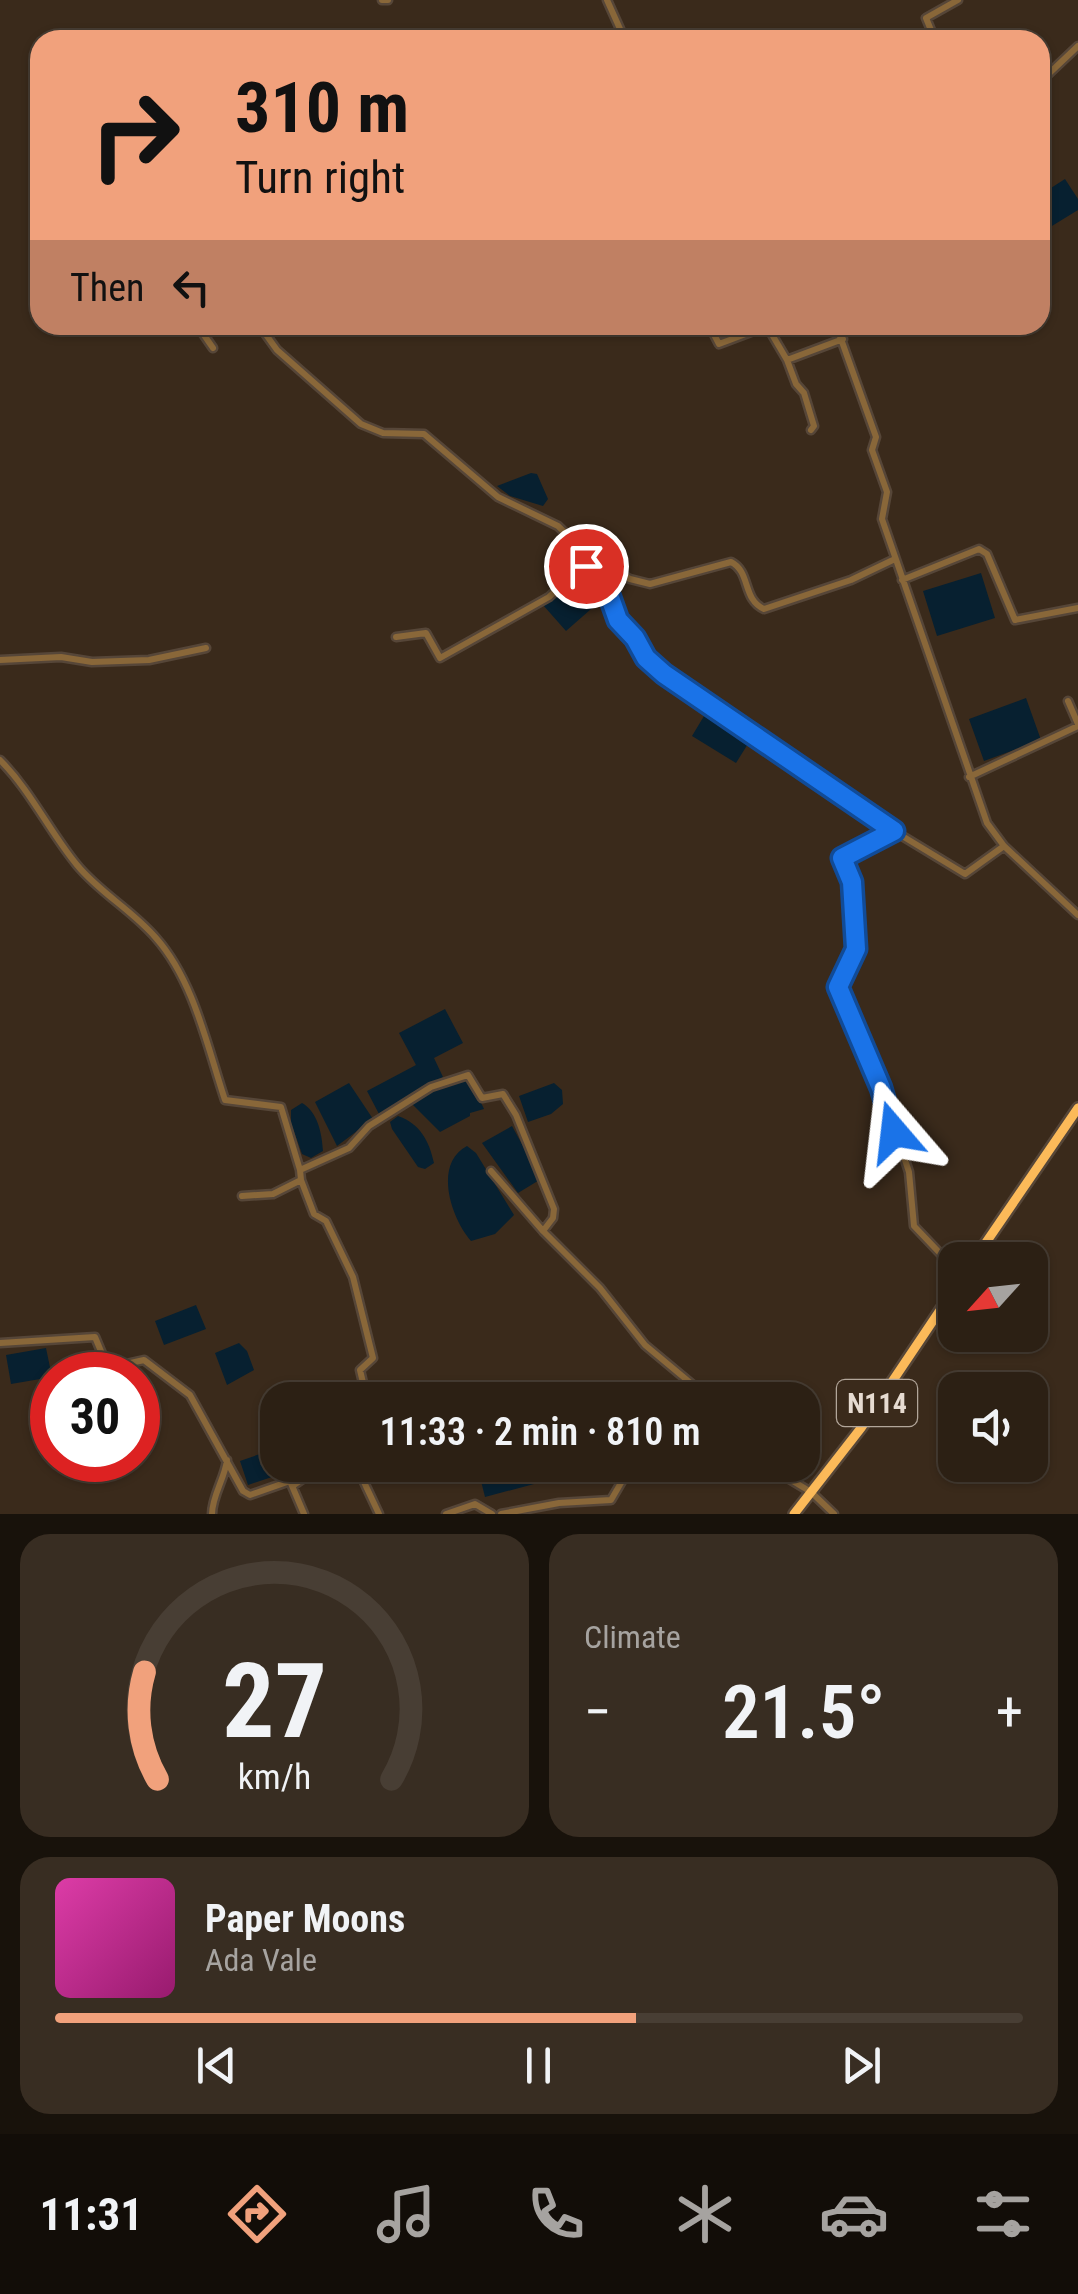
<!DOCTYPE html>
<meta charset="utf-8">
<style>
body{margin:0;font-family:"Roboto Condensed",sans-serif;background:#382d22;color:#f1f3f6;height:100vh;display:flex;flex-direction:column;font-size:38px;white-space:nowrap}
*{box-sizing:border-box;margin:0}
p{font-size:32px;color:#a6a3a0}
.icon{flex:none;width:55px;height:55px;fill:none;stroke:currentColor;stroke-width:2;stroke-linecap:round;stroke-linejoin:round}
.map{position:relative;height:1514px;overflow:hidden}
.side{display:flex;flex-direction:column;gap:20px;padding:20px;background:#18120b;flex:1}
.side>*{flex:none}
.guide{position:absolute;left:30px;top:30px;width:1020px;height:305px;border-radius:30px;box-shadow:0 2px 8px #0004,0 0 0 2px #483e34;background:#f1a17c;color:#111;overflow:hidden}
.needle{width:65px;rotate:243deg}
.buttons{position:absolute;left:938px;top:1242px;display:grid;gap:20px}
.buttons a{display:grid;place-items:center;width:110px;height:110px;border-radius:20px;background:#2c2014;box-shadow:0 2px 8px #0004,0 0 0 2px #483e34;font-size:50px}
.speed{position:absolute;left:30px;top:1352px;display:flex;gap:20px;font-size:50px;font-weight:700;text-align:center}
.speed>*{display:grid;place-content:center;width:130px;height:130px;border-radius:50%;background:#2c2014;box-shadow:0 2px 8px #0004,0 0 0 2px #483e34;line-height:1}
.speed .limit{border:15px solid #d22;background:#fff;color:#111}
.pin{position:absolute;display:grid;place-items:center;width:85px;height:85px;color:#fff;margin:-42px;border:5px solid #fff;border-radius:50%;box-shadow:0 2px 10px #0007}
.me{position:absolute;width:110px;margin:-55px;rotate:343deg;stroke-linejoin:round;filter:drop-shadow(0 0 8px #0008)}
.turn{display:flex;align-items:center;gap:35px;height:210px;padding:0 40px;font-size:45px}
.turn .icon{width:130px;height:130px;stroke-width:2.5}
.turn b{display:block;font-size:70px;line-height:85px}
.then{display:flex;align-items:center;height:95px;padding:0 40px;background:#0003;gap:20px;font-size:38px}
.big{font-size:75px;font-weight:600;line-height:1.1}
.side .tile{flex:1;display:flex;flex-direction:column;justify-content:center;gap:15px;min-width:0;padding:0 35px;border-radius:30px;background:#382d22}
.side .dial{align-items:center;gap:0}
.dial svg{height:260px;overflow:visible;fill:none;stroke:#483e34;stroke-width:7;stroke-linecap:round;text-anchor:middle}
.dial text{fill:#f1f3f6;stroke:none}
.song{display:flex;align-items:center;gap:30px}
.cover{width:120px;height:120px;border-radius:15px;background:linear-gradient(135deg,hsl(320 70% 55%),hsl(320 70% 35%))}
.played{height:10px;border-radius:5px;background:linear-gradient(90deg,#f1a17c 60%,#483e34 60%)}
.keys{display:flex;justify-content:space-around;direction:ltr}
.heat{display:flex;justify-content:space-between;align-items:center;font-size:55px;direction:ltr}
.side .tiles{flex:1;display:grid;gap:20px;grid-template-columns:1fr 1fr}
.tile:last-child{grid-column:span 2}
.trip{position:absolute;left:260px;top:1382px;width:560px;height:100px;border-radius:30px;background:#2c2014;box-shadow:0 2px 8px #0004,0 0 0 2px #483e34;font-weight:600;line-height:100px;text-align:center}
.tabs{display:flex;height:160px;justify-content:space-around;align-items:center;background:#120d08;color:#a6a3a0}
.tabs .icon{width:70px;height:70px}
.tabs .on{color:#f1a17c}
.tabs b{font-size:45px;color:#f1f3f6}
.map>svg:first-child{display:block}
</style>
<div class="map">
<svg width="1078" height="1514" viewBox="0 0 1078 1514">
<rect width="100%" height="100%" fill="#3a2a1b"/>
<path fill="#072030" d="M1065 179 1078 199V210L1047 229 1040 217V195Z
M531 473 537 474 548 499 543 506 510 496 497 486Z
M584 569 607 595 566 631 543 605Z
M981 573 995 618 937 636 923 591Z
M1026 698 1041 740 984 761 969 719Z
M707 711 751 739 736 763 692 736Z
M445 1009 463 1043 434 1058 443 1077 379 1114 367 1091 416 1065 399 1033Z
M469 1077 484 1109 470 1113V1116L440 1132 410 1102 431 1090Z
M349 1083 373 1119 337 1146 315 1102Z
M554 1083 562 1090 563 1104 551 1114 528 1122 519 1096Z
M302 1103C318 1112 322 1134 323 1151L311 1158 302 1154 291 1123V1110Z
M398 1116C420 1124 429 1140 434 1163L425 1169 418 1167 392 1129 390 1122Z
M512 1126 541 1179 518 1193 482 1143Z
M467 1146 476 1153 514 1215 495 1234 471 1241C451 1218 433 1164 467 1146Z
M196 1305 206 1329 164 1345 155 1321Z
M239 1343 247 1351 254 1370 227 1385 215 1353Z
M46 1348 52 1377 11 1384 6 1355Z
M277 1448 278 1465H295L296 1469 248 1485 240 1461Z
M477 1465H545L549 1480 485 1497Z"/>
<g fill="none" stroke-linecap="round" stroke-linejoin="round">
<g stroke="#564638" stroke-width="11">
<path id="minor" d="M382 0H388
M607 0 625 40
M935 40 926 18 958 0
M1040 82 1078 46
M197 325 213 348
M259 325 277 350 361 424 383 433 424 434 498 497 558 526 591 558 630 579 650 584 731 562C751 572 742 599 764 609L851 580 895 559
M709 325 719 344 767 326 787 360 843 339
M836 325 876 437 872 450 887 492 882 519 987 823 1004 846 1078 915
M787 360 796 384 804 393 814 426 811 430
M586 565 608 593 612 614 635 638 646 659 664 674 894 831
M902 580 979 549 987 554 1015 620 1078 608
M396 637 426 633 440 658 549 597 591 558
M0 660 61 657 92 662 149 660 206 648
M1068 701 1078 724
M0 760C31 791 49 831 77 865 100 893 132 910 156 938 194 981 207 1046 225 1100L281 1107 300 1170
M969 777 1078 726
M491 1171 543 1231 600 1288 645 1345 711 1400
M301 1180 314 1214 326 1221 353 1277 373 1358 360 1370 367 1400
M242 1196 273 1194 301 1180 300 1170 349 1148 369 1126 431 1087 468 1075 482 1098 503 1094 516 1115 554 1209 553 1218 543 1231
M955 1269 914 1226 909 1172 881 1088 842 999 839 979 856 949 852 882 842 858 894 831 965 874 1004 846
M0 1343 95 1337 108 1368 144 1360 190 1395 243 1491 250 1495 290 1481 304 1514
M356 1465 379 1514
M766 1465 811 1492 834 1514
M294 1485 323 1465
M212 1514C212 1496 225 1478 227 1460
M446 1514 475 1504 492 1514
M501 1514 559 1503 611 1500 625 1476 668 1465"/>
</g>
<g stroke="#564638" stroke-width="14">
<path id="highway" d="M974 1260 1078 1108
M794 1514 861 1428 955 1288"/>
</g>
<use href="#minor" stroke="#896739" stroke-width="6"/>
<use href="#highway" stroke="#fcba59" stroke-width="9"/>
</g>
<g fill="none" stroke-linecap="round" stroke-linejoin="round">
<g stroke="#114b97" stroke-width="25">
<path id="route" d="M586 566 608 592 618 620 635 638 646 658 664 674 894 831 842 858 852 882 856 949 838 987 881 1088 894 1132"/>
</g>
<use href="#route" stroke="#1a73e8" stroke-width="18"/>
</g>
<g text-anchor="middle" stroke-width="10" stroke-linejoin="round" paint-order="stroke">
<rect fill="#3a2a1b" stroke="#b2a69a" stroke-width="2.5" x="837" y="1380" width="80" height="46" rx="8"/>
<g font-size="28" font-weight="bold" fill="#e6dbd1">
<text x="877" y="1413">N114</text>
</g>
</g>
</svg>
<div class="buttons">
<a><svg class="needle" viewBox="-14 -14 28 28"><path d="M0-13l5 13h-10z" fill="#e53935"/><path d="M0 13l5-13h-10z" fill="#a6a3a0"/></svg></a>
<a><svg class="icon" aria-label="sound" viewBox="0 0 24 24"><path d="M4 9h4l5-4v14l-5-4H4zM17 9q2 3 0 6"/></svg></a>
</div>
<div class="speed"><div class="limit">30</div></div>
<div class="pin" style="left:586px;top:566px;background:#d93025"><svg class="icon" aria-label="arrive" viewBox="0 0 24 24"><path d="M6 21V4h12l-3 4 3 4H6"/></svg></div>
<svg class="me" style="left:894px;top:1132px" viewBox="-20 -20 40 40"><path d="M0-17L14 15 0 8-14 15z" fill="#1a73e8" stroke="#fff" stroke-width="4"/></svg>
<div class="trip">11:33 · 2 min · 810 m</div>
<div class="guide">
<div class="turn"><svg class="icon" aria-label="right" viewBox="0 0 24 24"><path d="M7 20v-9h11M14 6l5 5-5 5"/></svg><div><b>310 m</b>Turn right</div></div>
<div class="then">Then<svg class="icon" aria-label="left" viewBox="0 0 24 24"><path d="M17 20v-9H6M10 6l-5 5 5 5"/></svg></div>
</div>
</div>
<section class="side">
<div class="tiles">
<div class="tile dial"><svg viewBox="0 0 100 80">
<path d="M14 69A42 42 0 1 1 86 69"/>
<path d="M14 69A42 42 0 0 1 10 36" stroke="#f1a17c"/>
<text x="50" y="56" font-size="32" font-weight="700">27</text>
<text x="50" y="72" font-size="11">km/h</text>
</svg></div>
<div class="tile"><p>Climate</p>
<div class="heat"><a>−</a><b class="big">21.5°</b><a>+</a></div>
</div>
<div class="tile">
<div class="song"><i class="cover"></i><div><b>Paper Moons</b><p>Ada Vale</p></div></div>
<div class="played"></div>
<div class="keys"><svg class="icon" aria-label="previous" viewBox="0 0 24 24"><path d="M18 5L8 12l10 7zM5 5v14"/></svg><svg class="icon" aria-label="pause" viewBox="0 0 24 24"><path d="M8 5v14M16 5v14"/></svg><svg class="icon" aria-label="next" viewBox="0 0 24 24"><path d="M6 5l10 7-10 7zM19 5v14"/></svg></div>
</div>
</div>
</section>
<nav class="tabs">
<b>11:31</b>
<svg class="icon on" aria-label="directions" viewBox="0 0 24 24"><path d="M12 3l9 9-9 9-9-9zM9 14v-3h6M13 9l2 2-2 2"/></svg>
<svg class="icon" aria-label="music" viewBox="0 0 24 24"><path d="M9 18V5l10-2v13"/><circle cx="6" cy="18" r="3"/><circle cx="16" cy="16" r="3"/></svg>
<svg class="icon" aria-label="phone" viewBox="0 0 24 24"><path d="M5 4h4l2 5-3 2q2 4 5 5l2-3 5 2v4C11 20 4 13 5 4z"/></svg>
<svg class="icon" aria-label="climate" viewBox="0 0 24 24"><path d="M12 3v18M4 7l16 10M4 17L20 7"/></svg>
<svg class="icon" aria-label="car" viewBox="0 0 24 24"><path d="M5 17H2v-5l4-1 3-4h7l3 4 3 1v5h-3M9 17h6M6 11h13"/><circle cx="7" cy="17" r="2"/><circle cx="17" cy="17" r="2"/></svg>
<svg class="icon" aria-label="filters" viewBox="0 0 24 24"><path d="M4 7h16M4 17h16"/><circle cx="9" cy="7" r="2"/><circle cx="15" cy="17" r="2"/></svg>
</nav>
